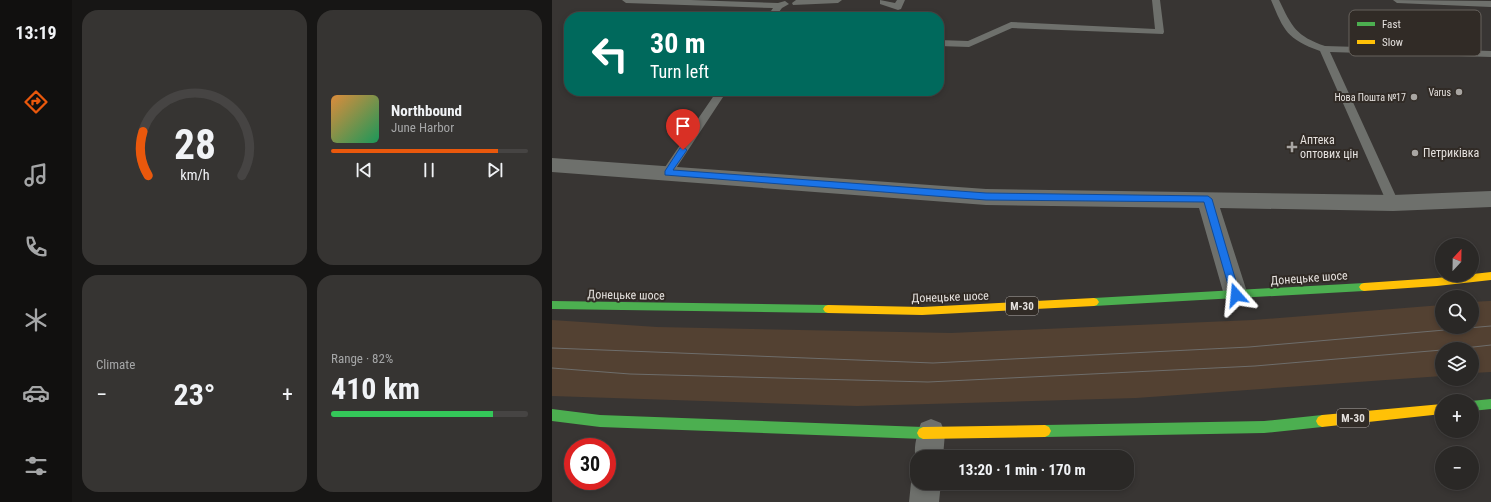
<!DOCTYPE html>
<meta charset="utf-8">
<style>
body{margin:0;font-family:"Roboto Condensed",sans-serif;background:#363432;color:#f1f3f6;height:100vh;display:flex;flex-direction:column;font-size:15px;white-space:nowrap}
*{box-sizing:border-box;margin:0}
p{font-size:13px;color:#a5a6a7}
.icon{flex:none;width:22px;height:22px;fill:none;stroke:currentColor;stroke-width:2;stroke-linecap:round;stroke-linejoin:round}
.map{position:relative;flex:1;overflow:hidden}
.drawer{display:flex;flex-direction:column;gap:10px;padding:10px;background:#171615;width:480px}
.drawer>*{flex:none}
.top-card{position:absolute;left:12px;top:12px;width:380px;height:84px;border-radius:16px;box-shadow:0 2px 6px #0003,0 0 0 1px #464443;background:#00695c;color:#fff;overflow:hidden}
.needle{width:26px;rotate:22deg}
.buttons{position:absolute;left:883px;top:238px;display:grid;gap:8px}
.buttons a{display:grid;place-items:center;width:44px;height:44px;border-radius:50%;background:#2a2826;box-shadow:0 2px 6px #0003,0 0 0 1px #464443;font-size:20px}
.speed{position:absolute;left:12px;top:438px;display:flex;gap:8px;font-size:20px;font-weight:700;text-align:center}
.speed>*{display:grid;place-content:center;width:52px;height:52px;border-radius:50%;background:#2a2826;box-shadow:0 2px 6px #0003,0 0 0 1px #464443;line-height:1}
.speed .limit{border:6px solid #d22;background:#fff;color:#111}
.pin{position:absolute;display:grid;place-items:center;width:34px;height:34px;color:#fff;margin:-41px -17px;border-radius:50% 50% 50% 0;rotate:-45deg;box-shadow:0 0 4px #0007}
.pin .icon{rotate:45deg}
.me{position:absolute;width:44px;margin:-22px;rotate:342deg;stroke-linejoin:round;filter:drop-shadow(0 0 3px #0008)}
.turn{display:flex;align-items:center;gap:14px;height:84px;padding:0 20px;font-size:18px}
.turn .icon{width:52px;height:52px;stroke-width:2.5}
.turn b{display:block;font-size:28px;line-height:34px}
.big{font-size:30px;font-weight:700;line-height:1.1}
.drawer .widget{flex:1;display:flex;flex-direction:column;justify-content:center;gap:6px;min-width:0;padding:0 14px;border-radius:16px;background:#363432}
.drawer .dial{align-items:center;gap:0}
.dial svg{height:104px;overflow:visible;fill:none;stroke:#464443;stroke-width:7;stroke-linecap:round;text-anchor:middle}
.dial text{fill:#f1f3f6;stroke:none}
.song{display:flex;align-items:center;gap:12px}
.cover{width:48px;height:48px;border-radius:6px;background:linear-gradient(135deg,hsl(30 70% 55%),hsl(150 70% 35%))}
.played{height:4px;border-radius:2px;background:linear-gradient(90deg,#ea580c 85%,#464443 85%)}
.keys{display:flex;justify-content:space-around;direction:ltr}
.heat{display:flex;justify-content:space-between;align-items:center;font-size:22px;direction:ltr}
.charge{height:6px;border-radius:3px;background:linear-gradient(90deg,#34c759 82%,#464443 0)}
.drawer .tiles{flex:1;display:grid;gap:10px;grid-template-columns:repeat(2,1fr)}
.trip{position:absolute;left:358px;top:450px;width:224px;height:40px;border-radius:16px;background:#2a2826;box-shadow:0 2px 6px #0003,0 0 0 1px #464443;font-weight:700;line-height:40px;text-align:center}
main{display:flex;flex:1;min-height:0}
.tab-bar{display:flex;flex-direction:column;width:72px;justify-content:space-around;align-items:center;background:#11100f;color:#a5a6a7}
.tab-bar .icon{width:28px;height:28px}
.tab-bar .selected{color:#ea580c}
.tab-bar b{font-size:18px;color:#f1f3f6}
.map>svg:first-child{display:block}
</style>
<main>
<nav class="tab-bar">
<b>13:19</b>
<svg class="icon selected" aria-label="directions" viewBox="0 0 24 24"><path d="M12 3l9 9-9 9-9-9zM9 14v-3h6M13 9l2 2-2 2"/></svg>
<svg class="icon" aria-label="music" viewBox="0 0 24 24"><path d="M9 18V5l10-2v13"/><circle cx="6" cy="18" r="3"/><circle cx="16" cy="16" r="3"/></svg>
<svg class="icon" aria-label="phone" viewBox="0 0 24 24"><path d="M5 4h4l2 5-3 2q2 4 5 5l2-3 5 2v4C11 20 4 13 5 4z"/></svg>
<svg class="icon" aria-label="climate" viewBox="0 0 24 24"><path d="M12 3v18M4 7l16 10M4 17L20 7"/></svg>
<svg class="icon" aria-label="car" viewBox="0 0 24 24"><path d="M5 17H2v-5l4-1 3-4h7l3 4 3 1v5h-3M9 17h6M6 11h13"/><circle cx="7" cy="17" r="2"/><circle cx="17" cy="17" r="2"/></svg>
<svg class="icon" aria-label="filters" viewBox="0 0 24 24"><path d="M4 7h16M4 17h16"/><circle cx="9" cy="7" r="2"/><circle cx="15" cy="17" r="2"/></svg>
</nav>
<section class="drawer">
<div class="tiles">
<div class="widget dial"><svg viewBox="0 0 100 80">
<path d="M14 69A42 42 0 1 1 86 69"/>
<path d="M14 69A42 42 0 0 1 10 35" stroke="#ea580c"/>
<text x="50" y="56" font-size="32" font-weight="700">28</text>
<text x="50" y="72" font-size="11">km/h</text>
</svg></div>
<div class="widget">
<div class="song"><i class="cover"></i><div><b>Northbound</b><p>June Harbor</p></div></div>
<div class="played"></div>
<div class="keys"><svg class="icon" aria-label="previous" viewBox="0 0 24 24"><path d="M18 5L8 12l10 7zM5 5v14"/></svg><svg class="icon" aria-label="pause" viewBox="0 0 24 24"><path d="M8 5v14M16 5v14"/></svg><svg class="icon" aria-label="next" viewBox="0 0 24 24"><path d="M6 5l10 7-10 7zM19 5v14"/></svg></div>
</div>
<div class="widget"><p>Climate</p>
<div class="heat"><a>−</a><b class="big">23°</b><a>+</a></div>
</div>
<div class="widget"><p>Range · 82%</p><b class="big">410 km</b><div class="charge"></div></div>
</div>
</section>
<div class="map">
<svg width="939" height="502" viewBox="0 0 939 502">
<rect width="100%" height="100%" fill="#383533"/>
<path fill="#534132" d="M937 301H939V372L920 373V349H890V376L584 398 305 406 0 396V320L105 327 399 333 701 320 890 305V327H920V302Z"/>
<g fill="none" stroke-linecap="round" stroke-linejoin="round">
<path fill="#6e706c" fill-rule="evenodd" d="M70 0H139L226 3 233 1 237 4 230 8 223 17H215L221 8 74 3Z
M244 0H290L286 3 241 5 240 3Z
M328 0 343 3 345 0H353L349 9 346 10 328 4Z
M600 0H608L612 32 611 34 460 28 417 47 387 46V40L416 41 459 22 603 29Z
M719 0H727C740 27 744 36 773 46L939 51V57L778 52 847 203 845 206H837L835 203 768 51C735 39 732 31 719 0Z
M841 0 939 1V7L845 3Z
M165 91H175L119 176H111L109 173 111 170Z"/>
<path fill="#6e706c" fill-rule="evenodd" d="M0 158 434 189 841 195 939 191V207L841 211 668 208 696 295 692 302 684 305 676 302 672 295 647 208 434 205 0 172Z
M379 419 389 423 393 433 391 457H365V462C360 451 365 434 369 423Z
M365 472V483H389L387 502H357L359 483Z"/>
<path fill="#4caf50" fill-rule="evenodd" d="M812 283 815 284 817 287 815 290 812 291 542 306 539 305 537 302 539 299 542 298Z
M0 301 276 305 279 306 281 309 279 312 276 313 0 309Z
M939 399V409L920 411 919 401Z
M0 409 48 415 371 427 375 429 377 433 375 437 371 439 48 427 0 421Z
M770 415 774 417 776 421 774 425 770 427 712 433 493 437 489 435 487 431 489 427 493 425 712 421Z"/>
<path fill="#ffc107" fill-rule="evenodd" d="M939 272V280L885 286 812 291 809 290 807 287 809 284 812 283 885 278Z
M542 298 545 299 547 302 545 305 542 306 370 315 276 313 273 312 271 309 273 306 276 305 370 307Z
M890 404V414L770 427 766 425 764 421 766 417 770 415Z
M493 425 497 427 499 431 497 435 493 437 371 439 367 437 365 433 367 429 371 427Z"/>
<path stroke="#6e6d6b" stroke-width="1" d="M0 348 381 363 697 347 939 326
M904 349 939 345
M0 368 78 374 376 382 703 366 890 350"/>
</g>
<path fill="#1a73e8" stroke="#114b97" d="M131 147 135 150 121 170 434 193 656 196 660 199 688 295 684 299 679 295 652 202 434 200 113 175V171L128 148Z"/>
<g fill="#a8a5a2" stroke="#312b26" stroke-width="1.5">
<circle cx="907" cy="92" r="4"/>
<circle cx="862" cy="97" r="4"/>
<path d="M738 141h4v4h4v4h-4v4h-4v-4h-4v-4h4z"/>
<circle cx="863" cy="153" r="4"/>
</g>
<g text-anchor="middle" stroke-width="4" stroke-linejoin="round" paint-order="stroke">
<g font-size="10" fill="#e5e1de" stroke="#312b26" text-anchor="end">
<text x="899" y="96">Varus</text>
<text x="854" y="101">Нова Пошта №17</text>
</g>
<g fill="#312b26" stroke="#afaaa7" stroke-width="1">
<rect x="454" y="297" width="32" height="18" rx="3"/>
<rect x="785" y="409" width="32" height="18" rx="3"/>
</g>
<g font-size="11" font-weight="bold" fill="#e5e1de">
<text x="470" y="310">М-30</text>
<text x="801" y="422">М-30</text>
</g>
<g font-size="12" fill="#e5e1de" stroke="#312b26" text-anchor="start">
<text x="748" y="144">Аптека<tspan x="748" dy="14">оптових цін</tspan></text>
<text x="871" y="157">Петриківка</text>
</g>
<g font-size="12" fill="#e5e1de" stroke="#312b26">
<text transform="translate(757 278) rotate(-4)" y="4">Донецьке шосе</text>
<text transform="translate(74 295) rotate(1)" y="4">Донецьке шосе</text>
<text transform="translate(398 297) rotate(-2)" y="4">Донецьке шосе</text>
</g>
</g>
<rect x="797" y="10" width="132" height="46" rx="6" fill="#312b26" stroke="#67625d" stroke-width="1"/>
<rect x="805" y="22" width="18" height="4" fill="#4caf50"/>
<rect x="805" y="40" width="18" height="4" fill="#ffc107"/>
<g font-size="11" fill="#e5e1de">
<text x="830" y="28">Fast</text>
<text x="830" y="46">Slow</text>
</g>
</svg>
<div class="buttons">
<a><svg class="needle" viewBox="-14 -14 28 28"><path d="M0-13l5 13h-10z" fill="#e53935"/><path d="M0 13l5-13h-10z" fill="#a5a6a7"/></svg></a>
<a><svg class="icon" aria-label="search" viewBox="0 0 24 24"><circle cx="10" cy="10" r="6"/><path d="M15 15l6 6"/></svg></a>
<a><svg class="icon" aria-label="layers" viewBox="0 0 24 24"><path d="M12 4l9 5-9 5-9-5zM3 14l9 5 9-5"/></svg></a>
<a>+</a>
<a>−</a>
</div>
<div class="speed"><div class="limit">30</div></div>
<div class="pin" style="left:131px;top:150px;background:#d93025"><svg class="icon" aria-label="arrive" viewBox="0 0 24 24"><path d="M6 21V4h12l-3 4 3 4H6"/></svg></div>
<svg class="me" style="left:684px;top:295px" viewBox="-20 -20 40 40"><path d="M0-17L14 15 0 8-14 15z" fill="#1a73e8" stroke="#fff" stroke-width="4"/></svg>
<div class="trip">13:20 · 1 min · 170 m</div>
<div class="top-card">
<div class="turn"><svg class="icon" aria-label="left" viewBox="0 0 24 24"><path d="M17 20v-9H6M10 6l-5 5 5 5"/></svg><div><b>30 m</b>Turn left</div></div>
</div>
</div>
</main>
